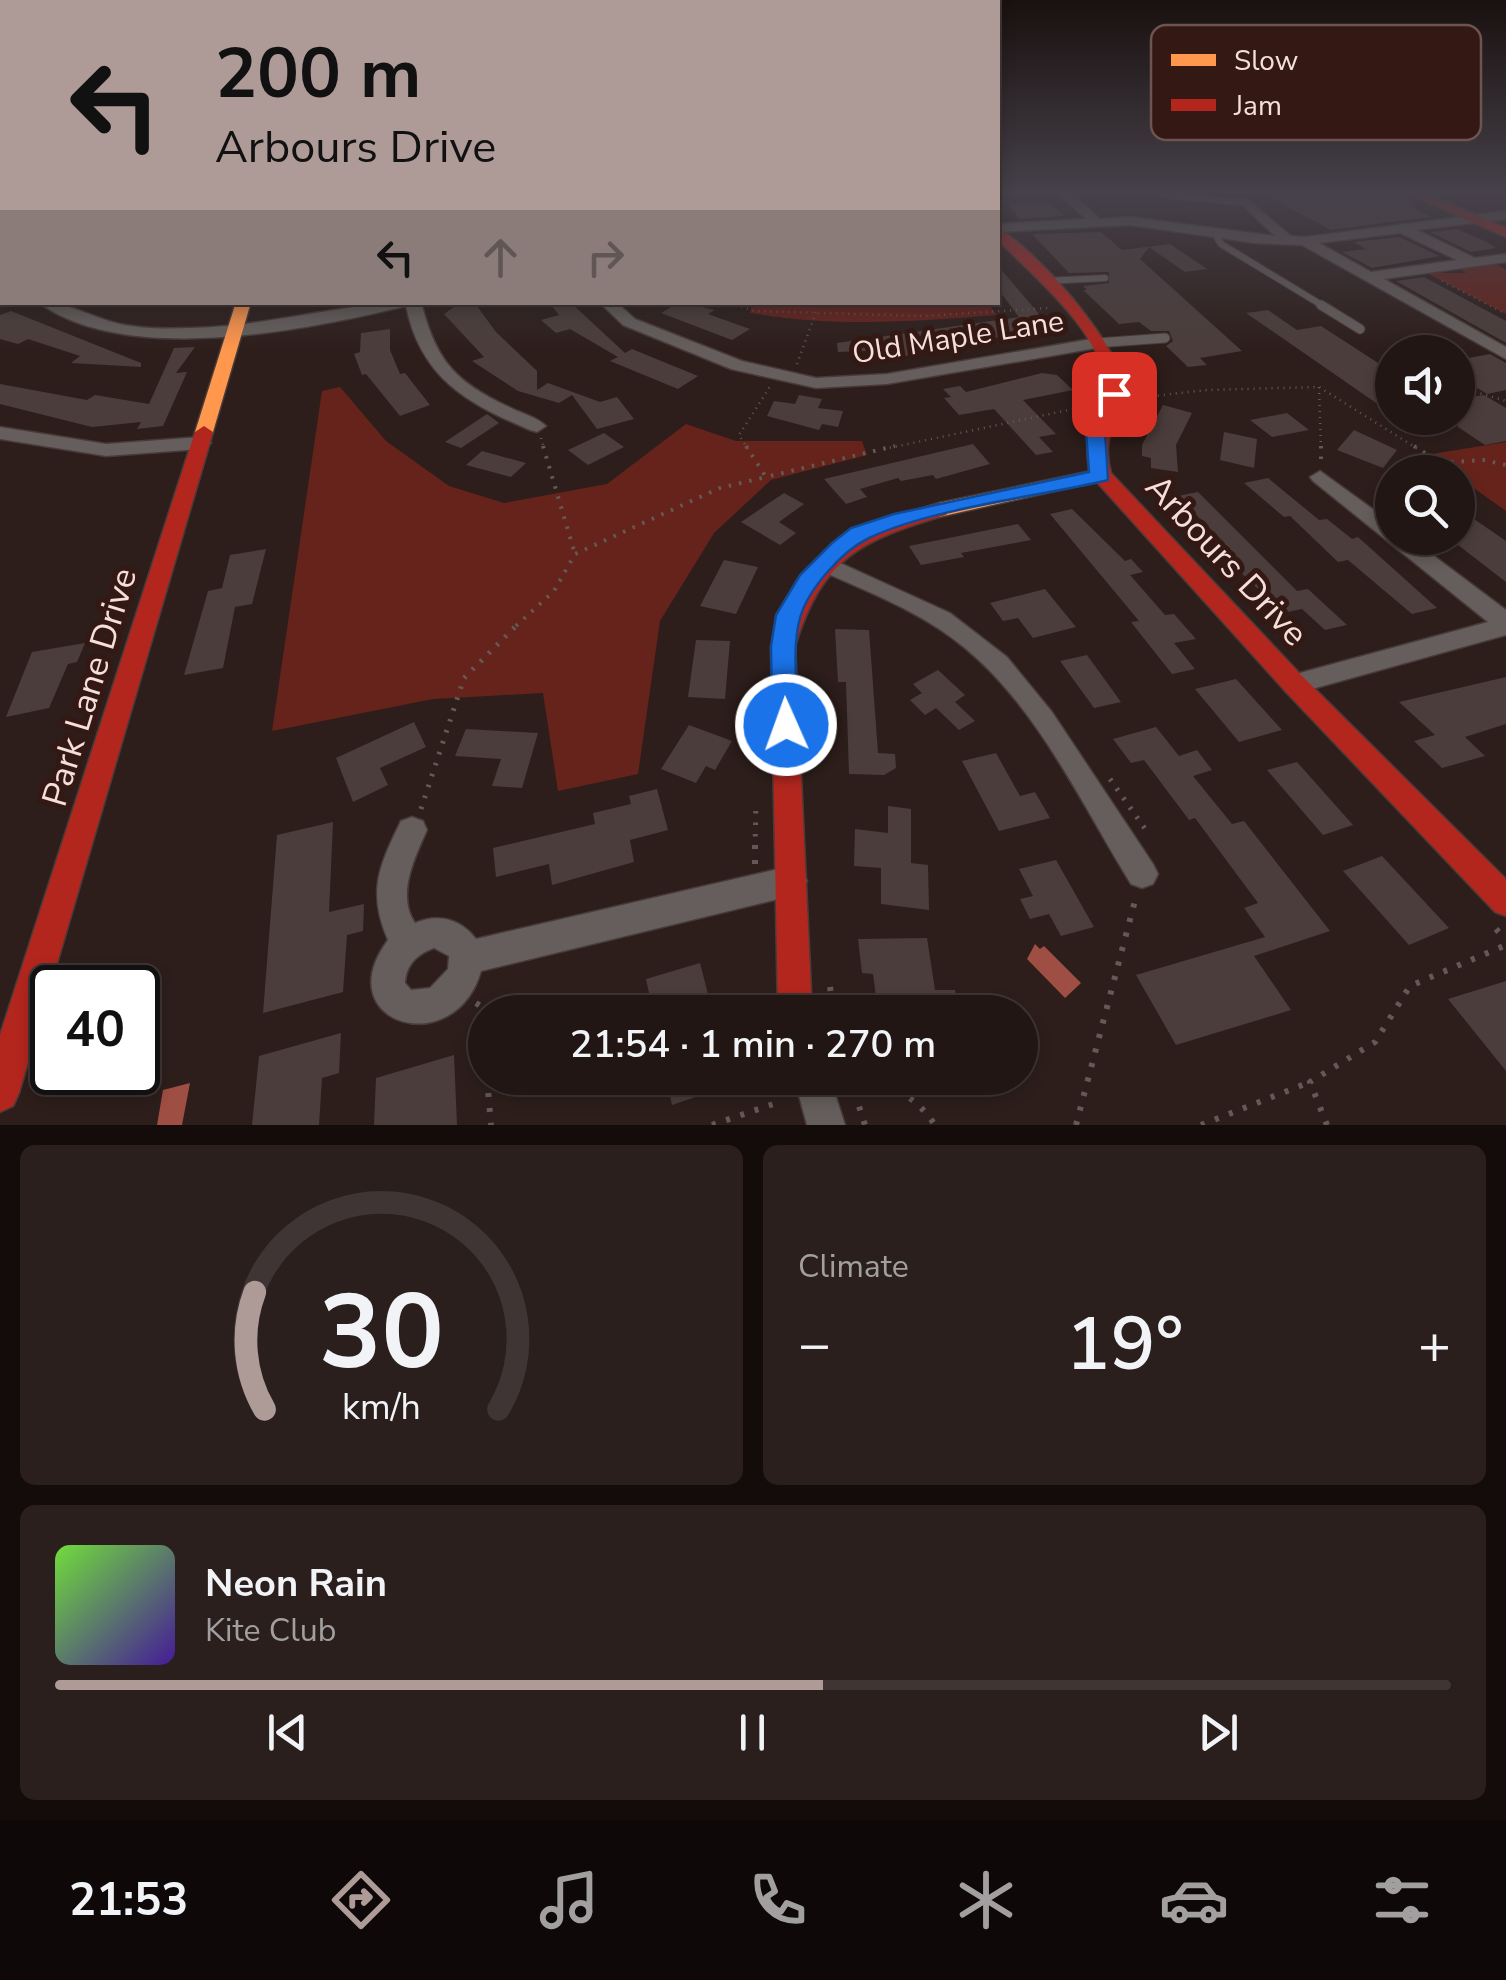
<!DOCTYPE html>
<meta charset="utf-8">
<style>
body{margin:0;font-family:"Nunito Sans",sans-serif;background:#2a1f1d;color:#f1f3f6;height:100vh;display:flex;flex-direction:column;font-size:38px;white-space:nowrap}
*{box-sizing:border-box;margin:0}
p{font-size:32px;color:#a29fa0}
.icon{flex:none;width:55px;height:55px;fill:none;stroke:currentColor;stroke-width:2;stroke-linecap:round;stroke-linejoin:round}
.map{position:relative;height:1125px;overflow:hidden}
.panel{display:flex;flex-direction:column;gap:20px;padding:20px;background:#130c0b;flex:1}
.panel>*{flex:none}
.banner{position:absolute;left:0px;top:0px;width:1000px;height:305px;box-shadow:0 5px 15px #0003,0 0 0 2px #3f3534;background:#ae9b98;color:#111;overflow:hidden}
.controls{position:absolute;left:1375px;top:335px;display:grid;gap:20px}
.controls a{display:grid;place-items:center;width:100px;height:100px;border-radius:50%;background:#221614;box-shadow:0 5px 15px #0003,0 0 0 2px #3f3534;font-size:50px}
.speed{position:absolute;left:30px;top:965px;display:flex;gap:20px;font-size:50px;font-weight:700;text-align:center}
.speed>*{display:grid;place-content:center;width:130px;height:130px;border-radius:50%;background:#221614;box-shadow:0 5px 15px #0003,0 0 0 2px #3f3534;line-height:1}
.speed .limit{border:5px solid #111;border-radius:15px;background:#fff;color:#111}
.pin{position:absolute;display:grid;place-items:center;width:85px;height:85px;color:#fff;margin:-42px;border-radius:20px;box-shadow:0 5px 15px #0006}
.me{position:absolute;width:110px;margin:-55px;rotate:358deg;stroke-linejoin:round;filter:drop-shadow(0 0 8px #0008)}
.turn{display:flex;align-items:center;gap:35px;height:210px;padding:0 50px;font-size:45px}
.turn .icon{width:130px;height:130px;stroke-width:2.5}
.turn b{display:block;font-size:70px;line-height:85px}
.lanes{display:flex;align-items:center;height:95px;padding:0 50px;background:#0003;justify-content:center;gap:50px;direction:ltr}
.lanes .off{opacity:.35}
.big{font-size:75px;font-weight:600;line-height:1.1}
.panel .tile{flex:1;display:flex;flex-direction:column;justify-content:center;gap:15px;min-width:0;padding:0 35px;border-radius:15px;background:#2a1f1d}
.panel .dial{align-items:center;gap:0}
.dial svg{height:260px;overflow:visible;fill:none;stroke:#3f3534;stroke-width:7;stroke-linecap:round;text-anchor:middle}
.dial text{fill:#f1f3f6;stroke:none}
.song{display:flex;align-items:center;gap:30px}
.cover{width:120px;height:120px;border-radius:15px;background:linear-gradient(135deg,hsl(100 70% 55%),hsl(260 70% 35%))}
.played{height:10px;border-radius:5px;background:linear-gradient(90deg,#ae9b98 55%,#3f3534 55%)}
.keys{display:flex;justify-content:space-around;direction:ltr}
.heat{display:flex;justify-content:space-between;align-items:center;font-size:55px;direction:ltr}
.panel .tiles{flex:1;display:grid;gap:20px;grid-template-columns:1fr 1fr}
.tile:last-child{grid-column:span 2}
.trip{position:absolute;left:468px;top:995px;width:570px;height:100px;border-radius:50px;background:#221614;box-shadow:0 5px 15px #0003,0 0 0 2px #3f3534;font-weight:600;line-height:100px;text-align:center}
.dock{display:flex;height:160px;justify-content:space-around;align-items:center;background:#0e0908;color:#a29fa0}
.dock .icon{width:70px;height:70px}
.dock .selected{color:#ae9b98}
.dock b{font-size:45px;color:#f1f3f6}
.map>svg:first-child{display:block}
</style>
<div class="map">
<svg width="1506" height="1125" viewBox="0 0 1506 1125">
<rect width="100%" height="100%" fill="#2d1e1b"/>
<path fill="#3f1e19" d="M1430 194H1506V226Z"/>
<path fill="#66231b" d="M1496 264 1506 270V314L1427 273H1466L1460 269Z
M988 303 997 315C912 322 834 327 750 313L752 305Z
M340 387 386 441 449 486 504 503 607 484 686 424 736 441H862L867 455 771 480 714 533 660 621 638 774 558 791 543 693 433 699 272 731 322 391Z
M1506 442V511L1458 477V472L1426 455Z"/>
<path fill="#9e4e43" d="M1035 944 1040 949 1044 946 1081 983 1065 998 1027 959Z
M190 1083 182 1125H157L163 1090Z"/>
<path fill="#4b3d3b" d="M1264 194H1399L1412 201 1413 208 1431 217 1331 230Z
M1036 203H1050L1064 216 1020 219 1008 205Z
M1457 229 1487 242 1496 248 1471 252 1430 232Z
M1101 232 1122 250 1170 244 1207 269 1185 272 1149 247 1140 259 1242 351 1200 358 1207 365 1188 367 1166 346 1173 341 1169 331H1151L1139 322 1119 324 1083 290H1087L1083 286 1109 283V272L1069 273 1032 234Z
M1399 237 1440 256 1372 268 1342 252 1366 249 1354 242Z
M998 266 1052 329H1032L1036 335 986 338 901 357 896 350 838 352 837 343 1019 317 998 289Z
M1424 277 1506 321V343L1396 281Z
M461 302H474L496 332 537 371V390L548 383 600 402 617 397 634 419 597 429 572 395 559 403 518 391 472 361 484 357 444 314Z
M549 302H570L625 353 632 349 698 376 678 389 610 361 618 357 570 329 556 333 541 320 559 315Z
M680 302 715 310 708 314 750 329 732 340 661 313Z
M1268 310 1297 330 1321 326 1392 372V414L1246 313Z
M11 311 141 363V367L71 363 80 356 28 339 18 344 0 339V315Z
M390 329V350L400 374 405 373 430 405 400 416 366 374 362 375 354 354 360 352 361 333Z
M195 347 176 373 187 372 163 426 137 429 141 422 92 427 0 404V384L87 400 95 395 149 404 174 348Z
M1490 354 1506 363V390L1487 394 1458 376V360Z
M1042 373 1057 375 1073 390 1023 400 1056 434 1039 437 1053 452 1036 455 994 409 959 415 944 398 951 397 943 389 960 386 966 392Z
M799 395 822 399 818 408 843 411 838 427 822 424 819 430 767 416 774 401 795 404Z
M1484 395 1506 408V441L1485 445 1458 427V399Z
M1163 405 1192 413 1176 445 1178 472 1151 468V458L1142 456V445Z
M1287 413 1309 430 1272 437 1250 420Z
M487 414 499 423 461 448 445 442Z
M1354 430 1397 450 1383 468 1337 450Z
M1224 432 1257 439 1254 468 1220 460Z
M604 433 624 447 588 465 568 450Z
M973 444 990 464 936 479 933 475 901 481 898 478 860 489 867 497 846 504 824 479Z
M482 451 526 463 511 477 466 465Z
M1268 478 1319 520 1327 519 1352 539 1358 537 1437 608 1412 614 1348 560 1338 562 1290 516 1284 517 1244 483Z
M1198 492 1297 591 1308 589 1347 625 1325 630 1302 609 1283 613 1230 562 1237 561 1216 540 1221 539 1191 510 1181 513 1167 498Z
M784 493 804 504 779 522 796 533 780 545 741 522Z
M1458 508 1506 541V582L1458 545Z
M1072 509 1125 561 1131 559 1143 572 1130 575 1165 615 1174 614 1196 639 1174 643 1195 669 1172 674 1131 622 1139 621 1050 514Z
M1018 524 1031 540 961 553 964 557 921 565 909 546Z
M266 549 252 604 235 607 223 668 184 675 208 591 222 588 230 555Z
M724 560 758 567 736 614 700 606Z
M1045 589 1076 627 1033 638 1018 618 1003 621 990 603Z
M835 629 869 630 878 753 895 754 896 768 884 775 849 774 846 682H838Z
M696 640 730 641 725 699 688 697Z
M85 643 77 662 68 664 49 708 6 717 32 652Z
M1087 655 1121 702 1094 708 1060 661Z
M938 670 965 695 955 702 975 721 959 730 936 708 925 715 910 700 922 693 913 684Z
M1506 677V724L1465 737 1485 756 1442 768 1414 741 1435 735 1399 702Z
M1236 679 1282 730 1239 742 1195 689Z
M414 722 426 747 380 768 388 785 353 802 336 758Z
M689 725 732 741 715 770 706 766 696 783 661 769Z
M1156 727 1179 756 1197 750 1212 770 1193 776 1232 824 1244 821 1330 931 1254 956 1291 1010 1176 1045 1136 975 1265 937 1244 908 1258 903 1195 818 1189 820 1144 760 1131 763 1113 739Z
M466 729 538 733 522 788 492 786 501 759 455 756Z
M996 753 1020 796 1035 792 1050 818 999 831 962 761Z
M1297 762 1353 825 1323 835 1267 770Z
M657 789 668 830 630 840 634 862 552 885 549 864 496 877 493 848 595 824 593 813 631 804 629 796Z
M888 806 911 809V863L928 865 929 910 881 904V868L854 866 855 829 888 833Z
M333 822 329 912 364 904 363 931 347 935 343 992 263 1013 277 835Z
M1382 856 1449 928 1409 945 1343 871Z
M1056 860 1094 927 1061 936 1049 914 1030 919 1020 899 1033 896 1019 869Z
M927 938 935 990H955L959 1012H878L873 974 862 973 858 939Z
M700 963 709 998 694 1003 696 1012H653L646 979Z
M1506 981V1071L1448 999Z
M608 994 611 1012H560L559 1009Z
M341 1033 339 1073 322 1078 319 1125H252L259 1056Z
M454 1055 457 1125H374L376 1078Z
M666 1078H746V1080L672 1105Z"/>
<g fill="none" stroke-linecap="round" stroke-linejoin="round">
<g stroke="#473a38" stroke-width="8">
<path id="lane-far1" d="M1164 195 1247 203
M1215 234 1221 244 1325 307
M1045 281 1105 278"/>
</g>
<g stroke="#473a38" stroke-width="11">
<path id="lane" d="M1321 305 1360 329
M1097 343 1165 338"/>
</g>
<g stroke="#473a38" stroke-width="3">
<path id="street" d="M1058 193H1072L1100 219 1130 217 1275 236 1243 206V200L1247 199 1291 236 1305 237 1506 211V219L1417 230 1475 258 1506 254V262L1384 279 1506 347V359L1302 245 1255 243 1130 225 998 232V224L1086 219ZM1400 233 1457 260 1371 272 1319 243Z
M0 285H2V293H0Z
M38 302C65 302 86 314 112 322 137 329 164 329 189 328 268 327 343 302 421 302 436 361 455 382 511 408 523 414 537 417 546 426L537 432 530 430C466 403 421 378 406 306 307 330 126 367 38 302Z
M599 302H616L635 319 742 361 816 378 887 374 1097 338 1105 343 1097 348 887 384 816 388 731 369 623 325Z
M0 427 106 444 201 437 211 443 201 449 106 456 0 439Z
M1320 471 1392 523V538H1410L1506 610V635L1294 694 1285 691 1281 684 1285 677 1488 622 1313 481 1310 477Z
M825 556 950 613 1007 657 1052 712 1153 864 1158 874 1153 884 1142 888 1131 884C1082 805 1038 708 965 648 922 612 868 592 817 569L814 564Z
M412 817 423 821 427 830C415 857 396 895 415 923 438 913 461 919 476 939L791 866 802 871 807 881 802 891 791 896 481 971C455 1062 326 1024 388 940 367 892 379 866 401 821ZM434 948 449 956 448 969 430 988 411 990 405 983C406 965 417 954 434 948Z
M794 1078H830L845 1125H807Z"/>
</g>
<g stroke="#473a38" stroke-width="3">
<path id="slow" d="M236 302H251L213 432 211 436H197L195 432Z
M1101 469 1111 475 1108 479 939 517 928 510 939 503Z"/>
</g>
<g stroke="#473a38" stroke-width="3">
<path id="jam" d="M1406 193H1424L1506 228V237Z
M998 229C1032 245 1120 345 1122 383 1125 419 1099 431 1111 473L1303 677 1506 879V916L1495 912 1285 691 1094 479C1076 445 1102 423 1105 390 1108 337 1032 275 998 240Z
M204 426 213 432 19 1093 13 1106 0 1112V1035L195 432Z
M939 503 950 510 946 515C861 540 823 557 795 646L812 1012H778L771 646 797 584 830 548 874 523Z"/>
</g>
<path stroke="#635a57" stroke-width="2.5" stroke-dasharray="1 5" stroke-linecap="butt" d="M1442 281 1506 314
M730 302 754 311 925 316 1049 308
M797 364 816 312
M1319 387 1321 449
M1469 390 1506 401
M1134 398 1207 390 1319 387 1418 449
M1077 425 1088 403
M541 438 544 449
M748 449 739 435 771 385
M884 449 1083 407"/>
<path stroke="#635a57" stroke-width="4" stroke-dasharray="2.5 8" stroke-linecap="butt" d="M543 446 575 554
M746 446 766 477 895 446
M1321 446V462
M1414 446 1441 463 1483 460 1506 465
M516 626 554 591 575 554 720 488 766 477"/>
<path stroke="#635a57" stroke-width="5" stroke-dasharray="2.5 9" stroke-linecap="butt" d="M1110 779 1148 833
M421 809 464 678 519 623
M755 848 756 803"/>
<path stroke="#635a57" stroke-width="6" stroke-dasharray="4 11" stroke-linecap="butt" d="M755 864V845
M1496 929 1506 940
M830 987 834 1012
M476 1003 482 1007 485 1045
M487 1078 491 1125
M850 1078 865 1125
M852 1089C892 1084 912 1092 935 1125
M712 1125 779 1102
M1076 1125 1137 893
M1201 1125 1310 1082
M1327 1125 1310 1082 1375 1042 1410 986 1506 945"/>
<use href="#lane-far1" stroke="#655e5c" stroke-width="6"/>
<use href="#lane" stroke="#655e5c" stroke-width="9"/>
<use href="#street" fill="#655e5c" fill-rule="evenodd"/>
<use href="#slow" fill="#ff974d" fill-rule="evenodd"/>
<use href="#jam" fill="#b3261e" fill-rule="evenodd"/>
</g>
<linearGradient id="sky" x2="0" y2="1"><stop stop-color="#19100f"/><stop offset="0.55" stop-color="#46414a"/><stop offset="1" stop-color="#46414a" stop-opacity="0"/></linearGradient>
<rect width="1506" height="351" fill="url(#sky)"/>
<path fill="#1a73e8" stroke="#114b97" stroke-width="2.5" d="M1108 390 1123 394 1105 431 1108 480C1037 497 932 508 869 538 842 551 808 589 800 618 791 651 798 690 799 725L795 732H776L772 725 771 646 776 615 800 575 832 543 851 528 894 514 1089 472 1086 431Z"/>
<g text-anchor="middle" stroke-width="10" stroke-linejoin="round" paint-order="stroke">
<g font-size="30" fill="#f4dfdb" stroke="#341814">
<text transform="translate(958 337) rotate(-9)" y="10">Old Maple Lane</text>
</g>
<g font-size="35" fill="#f4dfdb" stroke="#341814">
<text transform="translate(1227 560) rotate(47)" y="12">Arbours Drive</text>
<text transform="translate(89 687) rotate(-73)" y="12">Park Lane Drive</text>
</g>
</g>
<rect x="1151" y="25" width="330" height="115" rx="15" fill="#341814" stroke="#6e5450" stroke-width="2.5"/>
<rect x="1171" y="54" width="45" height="12" fill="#ff974d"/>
<rect x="1171" y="99" width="45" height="12" fill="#b3261e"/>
<g font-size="28" fill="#f4dfdb">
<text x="1234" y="70">Slow</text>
<text x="1234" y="115">Jam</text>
</g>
</svg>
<div class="controls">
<a><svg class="icon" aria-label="sound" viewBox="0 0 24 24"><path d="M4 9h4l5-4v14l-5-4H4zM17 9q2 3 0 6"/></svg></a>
<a><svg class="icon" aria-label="search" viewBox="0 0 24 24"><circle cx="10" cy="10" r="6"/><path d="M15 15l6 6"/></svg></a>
</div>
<div class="speed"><div class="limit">40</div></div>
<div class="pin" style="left:1114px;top:394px;background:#d93025"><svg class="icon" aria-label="arrive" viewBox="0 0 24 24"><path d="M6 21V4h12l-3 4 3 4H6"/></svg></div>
<svg class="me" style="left:786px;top:725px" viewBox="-20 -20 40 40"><circle r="17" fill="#1a73e8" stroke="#fff" stroke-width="3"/><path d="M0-11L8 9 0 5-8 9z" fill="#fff"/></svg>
<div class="trip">21:54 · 1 min · 270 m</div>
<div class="banner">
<div class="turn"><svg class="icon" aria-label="left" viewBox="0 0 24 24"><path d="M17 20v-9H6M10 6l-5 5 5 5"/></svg><div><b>200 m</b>Arbours Drive</div></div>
<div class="lanes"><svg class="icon" aria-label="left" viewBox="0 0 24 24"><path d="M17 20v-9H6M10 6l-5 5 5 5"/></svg><svg class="icon off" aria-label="ahead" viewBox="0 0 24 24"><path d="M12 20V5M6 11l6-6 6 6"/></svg><svg class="icon off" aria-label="right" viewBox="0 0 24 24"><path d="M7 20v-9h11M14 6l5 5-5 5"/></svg></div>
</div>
</div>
<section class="panel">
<div class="tiles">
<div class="tile dial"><svg viewBox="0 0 100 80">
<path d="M14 69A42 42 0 1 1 86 69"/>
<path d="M14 69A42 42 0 0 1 11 33" stroke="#ae9b98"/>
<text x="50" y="56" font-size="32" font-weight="700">30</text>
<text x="50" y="72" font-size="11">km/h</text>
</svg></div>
<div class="tile"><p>Climate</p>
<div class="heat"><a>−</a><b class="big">19°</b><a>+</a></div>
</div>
<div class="tile">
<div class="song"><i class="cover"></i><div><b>Neon Rain</b><p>Kite Club</p></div></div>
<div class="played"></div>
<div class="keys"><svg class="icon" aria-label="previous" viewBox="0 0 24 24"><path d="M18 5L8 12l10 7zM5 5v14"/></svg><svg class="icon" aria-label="pause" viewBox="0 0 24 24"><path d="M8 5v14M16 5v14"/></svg><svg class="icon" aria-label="next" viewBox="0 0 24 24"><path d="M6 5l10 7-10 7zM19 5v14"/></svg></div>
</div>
</div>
</section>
<nav class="dock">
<b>21:53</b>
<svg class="icon selected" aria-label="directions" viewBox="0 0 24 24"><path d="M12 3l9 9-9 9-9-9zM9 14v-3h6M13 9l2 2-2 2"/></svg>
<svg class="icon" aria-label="music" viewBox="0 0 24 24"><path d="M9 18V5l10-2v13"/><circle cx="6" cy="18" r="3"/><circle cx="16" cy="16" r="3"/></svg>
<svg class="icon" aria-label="phone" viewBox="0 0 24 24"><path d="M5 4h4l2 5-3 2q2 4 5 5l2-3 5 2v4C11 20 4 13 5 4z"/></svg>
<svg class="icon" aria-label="climate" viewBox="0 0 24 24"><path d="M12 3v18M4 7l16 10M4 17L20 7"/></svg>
<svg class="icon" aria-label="car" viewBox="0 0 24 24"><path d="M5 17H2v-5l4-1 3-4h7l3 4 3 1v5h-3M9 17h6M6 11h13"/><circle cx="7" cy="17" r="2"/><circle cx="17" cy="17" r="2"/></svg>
<svg class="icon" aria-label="filters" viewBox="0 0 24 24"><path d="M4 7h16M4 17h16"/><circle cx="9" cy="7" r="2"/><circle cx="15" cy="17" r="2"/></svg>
</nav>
